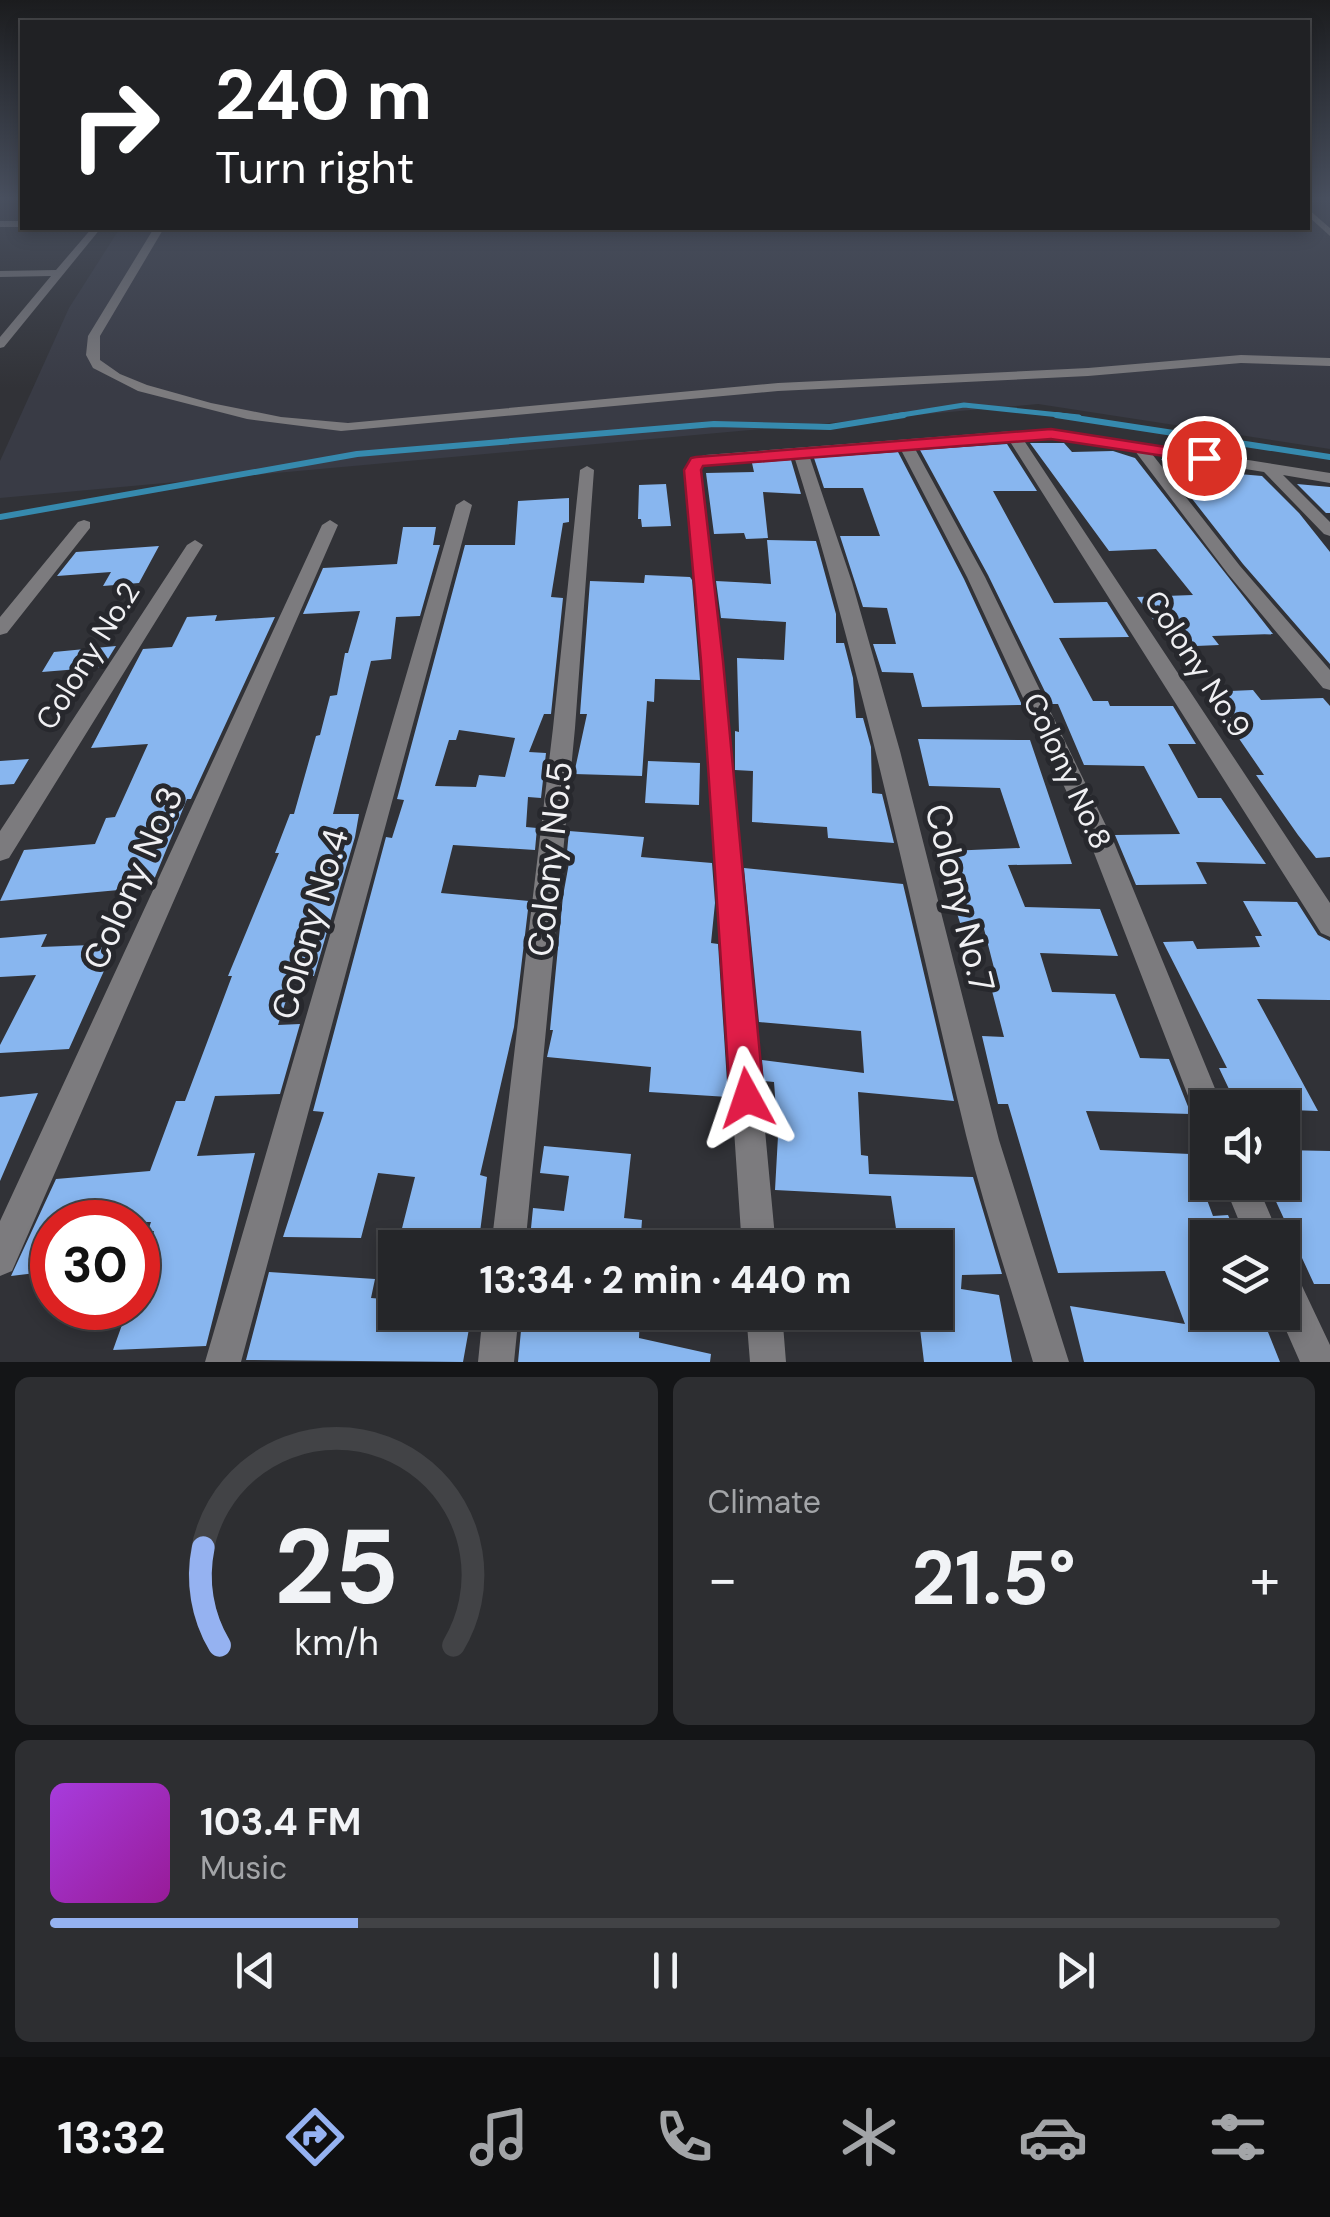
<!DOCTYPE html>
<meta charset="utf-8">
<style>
body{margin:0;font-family:"DM Sans",sans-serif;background:#2d2e31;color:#f1f3f6;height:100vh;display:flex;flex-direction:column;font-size:38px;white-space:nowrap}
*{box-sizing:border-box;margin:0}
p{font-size:32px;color:#a3a5a8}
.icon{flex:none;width:55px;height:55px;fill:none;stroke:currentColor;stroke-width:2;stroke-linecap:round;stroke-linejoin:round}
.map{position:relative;height:1362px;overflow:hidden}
.panel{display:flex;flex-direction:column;gap:15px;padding:15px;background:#141517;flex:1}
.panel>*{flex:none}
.banner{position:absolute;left:20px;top:20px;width:1290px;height:210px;border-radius:0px;box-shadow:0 5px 15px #0003,0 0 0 2px #424346;background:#202124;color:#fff;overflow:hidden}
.tools{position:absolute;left:1190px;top:1090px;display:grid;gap:20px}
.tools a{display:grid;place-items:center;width:110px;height:110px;border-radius:0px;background:#252629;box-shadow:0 5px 15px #0003,0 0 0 2px #424346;font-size:50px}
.speed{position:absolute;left:30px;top:1200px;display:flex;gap:20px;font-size:50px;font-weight:700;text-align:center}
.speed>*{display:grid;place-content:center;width:130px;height:130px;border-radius:50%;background:#252629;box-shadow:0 5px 15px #0003,0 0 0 2px #424346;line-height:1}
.speed .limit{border:15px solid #d22;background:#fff;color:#111}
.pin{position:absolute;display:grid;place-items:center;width:85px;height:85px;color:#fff;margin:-42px;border:5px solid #fff;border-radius:50%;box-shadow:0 2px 10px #0007}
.me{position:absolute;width:110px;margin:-55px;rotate:355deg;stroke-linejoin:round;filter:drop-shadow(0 0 8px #0008)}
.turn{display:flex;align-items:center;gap:35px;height:210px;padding:0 30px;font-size:45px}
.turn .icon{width:130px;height:130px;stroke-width:2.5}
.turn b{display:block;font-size:70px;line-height:85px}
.big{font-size:75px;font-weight:800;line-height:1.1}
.panel .card{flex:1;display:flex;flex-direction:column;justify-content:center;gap:15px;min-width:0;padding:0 35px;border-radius:15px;background:#2d2e31}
.panel .dial{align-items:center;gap:0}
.dial svg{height:260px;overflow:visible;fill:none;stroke:#424346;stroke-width:7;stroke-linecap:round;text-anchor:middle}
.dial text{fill:#f1f3f6;stroke:none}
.song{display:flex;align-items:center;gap:30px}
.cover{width:120px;height:120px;border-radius:15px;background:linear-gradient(135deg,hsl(280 70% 55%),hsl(300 70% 35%))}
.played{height:10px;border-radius:5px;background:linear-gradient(90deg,#95b2f1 25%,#424346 25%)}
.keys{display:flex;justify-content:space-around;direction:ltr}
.heat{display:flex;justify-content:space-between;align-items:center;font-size:55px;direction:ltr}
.panel .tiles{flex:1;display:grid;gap:15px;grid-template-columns:1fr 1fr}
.card:last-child{grid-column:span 2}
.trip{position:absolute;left:378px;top:1230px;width:575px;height:100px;border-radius:0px;background:#252629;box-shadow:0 5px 15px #0003,0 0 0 2px #424346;font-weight:800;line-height:100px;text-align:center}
.tab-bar{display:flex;height:160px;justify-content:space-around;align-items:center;background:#0f0f10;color:#a3a5a8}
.tab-bar .icon{width:70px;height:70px}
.tab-bar .on{color:#95b2f1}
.tab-bar b{font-size:45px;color:#f1f3f6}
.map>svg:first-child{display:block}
</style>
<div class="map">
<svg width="1330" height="1362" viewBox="0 0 1330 1362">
<rect width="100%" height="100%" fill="#313237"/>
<path fill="#393b45" d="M1308 197H1330V449L1038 404 0 498V461L69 308 120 228H1308Z"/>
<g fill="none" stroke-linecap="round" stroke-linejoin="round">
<path stroke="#368aae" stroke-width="5" d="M889 417 964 405 1079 417"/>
<path stroke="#368aae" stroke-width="6" d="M1056 415 1330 457
M0 517 357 454 714 424 830 427 904 415"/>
</g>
<path fill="#88b6ef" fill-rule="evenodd" d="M1030 443H1064L1072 452 1113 451 1135 458 1273 634 1212 636 1219 645 1173 647 1137 597 1193 595 1156 549 1109 551Z
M1007 444 1037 491H993L1054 603 1107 602 1129 637 1059 638 1093 701H1108L1110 706H1173L1196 744H1168L1198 798H1221L1266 864 1196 862 1207 884 1136 885 1115 835 1180 834 1144 766 1084 765 1058 704H1051L988 575 920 450Z
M898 452 964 579 1022 705 922 707 913 673 882 672 873 644H896L887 608 863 607 840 536H880L863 488H824L814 458Z
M1161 459 1213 468 1216 472 1262 476 1299 513 1330 552V664L1243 564Z
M791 460 801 494 763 492 768 538 746 539 744 533 714 534 706 473 754 472 752 463Z
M666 484 671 526 642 527 641 519H638L639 485Z
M1297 484 1330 487V513H1326Z
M569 498V522L563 523 551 597 563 598 551 714H544L529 752 546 753 541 798 528 797 526 827 537 828 535 850 453 845 441 893 529 901 514 1027 480 1175 487 1177 478 1248H397L415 1177 378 1173 361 1238 283 1237 324 1112 313 1111 386 837 392 838 404 800 397 799 465 545H515L518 501ZM459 730 515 738 505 777 479 775 476 787 435 786 449 740H456Z
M403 527H436L433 545H440L420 616 396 617 391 659 371 661 333 814H359L355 837 314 976H294L278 1025 300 1024 280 1094 215 1096 197 1156 255 1153 206 1346 113 1350 128 1308H138V1279L154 1231H148L151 1222H52V1271L11 1276 56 1179 150 1171 176 1101H185L232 976H228L279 853H275L290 814H294L316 736 320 735 330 696 337 695 345 653H348L360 611 303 614 323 568 397 564Z
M767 540 816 541 836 614V643H844L853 678 856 718H863L871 747 872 793 882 794 894 843 828 838 827 827 752 822 753 771 735 770V731L739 732 737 658 784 660 786 622 721 618 716 581 771 584Z
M159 546 139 583 103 586 111 572 57 576 76 552Z
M645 575 690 577 692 580 700 680 655 679 654 702 647 701 642 776 574 774 587 714H580L590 581 644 583Z
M217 615 215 621 275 617 191 799H187L151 887 0 901 24 850 95 844 106 818 115 817 148 744 91 748 143 649 172 647 187 617Z
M116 646 103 667 42 672 54 652Z
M1253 690 1261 700 1323 698 1330 706V857L1316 858 1298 835 1256 775H1264L1207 692Z
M918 739 1030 740 1072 864 1008 865 1025 907 1100 909 1118 956 1040 953 1052 992 1115 994 1140 1058 1169 1059 1191 1114 1086 1111 1100 1150 1190 1154 1213 1216 1228 1215 1238 1238H1208V1312H1260L1280 1362H1084L1070 1306 1185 1324 1165 1271 1058 1273 1008 1104H998L982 1036 1004 1037 986 968H994L983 925 961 926 955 907 967 906 948 851 1020 848 1000 788 929 786Z
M29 759 14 784 0 785V761Z
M648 761 700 763 699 805 645 803Z
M569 831 644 837 641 857 712 863 715 903 711 943 718 944 728 1097 649 1092 651 1067 547 1057 553 1030H550L563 896 571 852H567Z
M744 868 903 884 954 1101 858 1092 861 1155 868 1156 869 1174 973 1177 1002 1274 962 1275 961 1289 999 1295 1012 1362H924L918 1312H935V1248H899L891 1196 775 1190 778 1136 774 1082 764 1081 762 1060 864 1073 861 1031 759 1022Z
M1243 901 1297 902 1318 935 1330 941V1000L1257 999 1318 1111 1238 1108 1219 1068H1227L1163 942 1193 941 1197 949 1260 947 1255 936H1262Z
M47 934 41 947 116 944 69 1049 0 1053V1045L36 975 0 977V938Z
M38 1093 0 1181V1097Z
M544 1146 631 1154 624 1218 642 1220 640 1248H529L533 1208 564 1211 569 1176 540 1173Z
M1282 1150 1330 1151V1284H1314L1267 1182H1282Z
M269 1272 375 1279 371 1298 395 1300V1312H472L463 1362 246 1360Z
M572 1312H640L639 1338 711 1354 710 1362H518L522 1320 570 1323Z"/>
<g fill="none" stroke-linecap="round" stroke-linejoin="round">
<path fill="#7c7b7e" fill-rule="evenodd" d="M1308 209 1330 228V236L1308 216Z
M0 221H22V227H0Z
M92 228H101L4 347 0 348V337L51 276 0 277V271L56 270Z
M154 228H164L100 336V360L120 374 147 385 211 403 281 417 348 423 778 383 1088 368 1241 355 1330 358V366L1241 363 1088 376 778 391 341 431 247 419 138 391 93 368 86 355 88 336Z
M1013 431H1064L1330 473V483L1283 475 1330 522V536L1324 534 1264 472 1152 454 1240 566 1330 670V690L1323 688 1228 574 1135 451 1064 439H1023L1330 903V937L1321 933 1009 440 914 447 985 577 1113 840 1223 1108H1208V1123L1197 1119 1089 840 967 577 900 448 809 455 852 582 900 751 999 1140 1069 1362H1033C1011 1287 985 1212 966 1135 911 908 865 680 794 456L707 463 699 469 718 627 776 1248H742L700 627 685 469 692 459 705 455Z
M587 466 594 470 575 728 525 1248H491L553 728 580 470Z
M464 500 472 505 241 1362H205L456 505Z
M84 520 90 522V528L7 633 0 635V617L78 522Z
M330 520 338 525 12 1271 0 1276V1221L322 525Z
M195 540 203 545 9 858 0 861V831L187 545Z
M1223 1182H1256L1280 1238H1246Z
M1282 1264 1294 1269 1330 1345V1362H1300L1278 1312H1282Z
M483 1312H519L514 1362H478Z
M746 1312H782L786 1362H750Z"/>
</g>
<linearGradient id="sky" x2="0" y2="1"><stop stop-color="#1b1c1e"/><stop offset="0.51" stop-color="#484f5e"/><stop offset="1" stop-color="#484f5e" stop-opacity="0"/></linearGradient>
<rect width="1330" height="388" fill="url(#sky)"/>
<path fill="#e11d48" stroke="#92132f" stroke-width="2.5" d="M1051 429 1204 453 1212 458 1204 462 1051 439 703 466 701 470 723 661 764 1098 759 1110 747 1115 735 1110 730 1098 701 661 684 470 691 458 696 457Z"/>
<g text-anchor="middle" stroke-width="10" stroke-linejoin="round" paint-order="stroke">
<g font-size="30" fill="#f0f0f3" stroke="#27282d">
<text transform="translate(88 656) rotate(-58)" y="10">Colony No.2</text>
<text transform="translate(1197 664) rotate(57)" y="10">Colony No.9</text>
<text transform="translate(1067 771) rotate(65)" y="10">Colony No.8</text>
</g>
<g font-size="35" fill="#f0f0f3" stroke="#27282d">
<text transform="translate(550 859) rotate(-84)" y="12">Colony No.5</text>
<text transform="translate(133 878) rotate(-66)" y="12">Colony No.3</text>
<text transform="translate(960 898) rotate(76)" y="12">Colony No.7</text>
<text transform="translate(310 924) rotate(-74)" y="12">Colony No.4</text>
</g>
</g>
</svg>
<div class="tools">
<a><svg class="icon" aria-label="sound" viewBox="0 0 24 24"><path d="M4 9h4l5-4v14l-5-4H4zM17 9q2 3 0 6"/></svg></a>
<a><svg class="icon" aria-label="layers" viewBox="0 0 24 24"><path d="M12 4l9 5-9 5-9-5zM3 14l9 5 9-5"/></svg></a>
</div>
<div class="speed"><div class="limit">30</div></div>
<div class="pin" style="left:1204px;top:458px;background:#d93025"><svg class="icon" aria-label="arrive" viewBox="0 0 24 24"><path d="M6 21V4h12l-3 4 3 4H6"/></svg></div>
<svg class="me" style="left:747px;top:1098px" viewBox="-20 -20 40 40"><path d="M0-17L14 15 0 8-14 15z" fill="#e11d48" stroke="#fff" stroke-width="4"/></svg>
<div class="trip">13:34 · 2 min · 440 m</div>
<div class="banner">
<div class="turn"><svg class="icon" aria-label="right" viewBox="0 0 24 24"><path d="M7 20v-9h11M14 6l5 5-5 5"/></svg><div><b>240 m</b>Turn right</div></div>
</div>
</div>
<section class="panel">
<div class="tiles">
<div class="card dial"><svg viewBox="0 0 100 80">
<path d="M14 69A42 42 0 1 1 86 69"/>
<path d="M14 69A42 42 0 0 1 9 39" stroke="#95b2f1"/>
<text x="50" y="56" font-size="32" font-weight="700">25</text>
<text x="50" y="72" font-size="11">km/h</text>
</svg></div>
<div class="card"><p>Climate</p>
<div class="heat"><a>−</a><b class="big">21.5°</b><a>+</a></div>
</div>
<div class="card">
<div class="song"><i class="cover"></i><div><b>103.4 FM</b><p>Music</p></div></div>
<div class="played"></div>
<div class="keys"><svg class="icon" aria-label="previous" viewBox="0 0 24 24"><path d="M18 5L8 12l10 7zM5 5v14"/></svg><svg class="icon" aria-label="pause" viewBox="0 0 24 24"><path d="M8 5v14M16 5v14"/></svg><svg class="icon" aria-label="next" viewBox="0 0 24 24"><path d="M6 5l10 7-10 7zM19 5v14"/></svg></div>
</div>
</div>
</section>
<nav class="tab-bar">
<b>13:32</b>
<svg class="icon on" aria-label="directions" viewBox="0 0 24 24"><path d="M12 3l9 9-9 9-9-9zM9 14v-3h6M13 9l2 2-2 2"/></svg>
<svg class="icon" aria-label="music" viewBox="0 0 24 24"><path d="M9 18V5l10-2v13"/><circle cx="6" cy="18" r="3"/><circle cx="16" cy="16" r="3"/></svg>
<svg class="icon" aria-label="phone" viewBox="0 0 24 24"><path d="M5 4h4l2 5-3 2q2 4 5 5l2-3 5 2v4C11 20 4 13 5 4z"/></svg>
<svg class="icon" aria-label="climate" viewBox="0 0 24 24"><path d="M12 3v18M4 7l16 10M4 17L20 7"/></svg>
<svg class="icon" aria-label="car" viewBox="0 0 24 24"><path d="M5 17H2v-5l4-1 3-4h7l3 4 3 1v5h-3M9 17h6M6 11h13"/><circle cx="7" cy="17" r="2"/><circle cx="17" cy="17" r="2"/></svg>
<svg class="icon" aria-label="filters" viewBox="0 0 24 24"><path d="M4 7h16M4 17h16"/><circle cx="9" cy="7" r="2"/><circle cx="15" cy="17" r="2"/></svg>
</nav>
